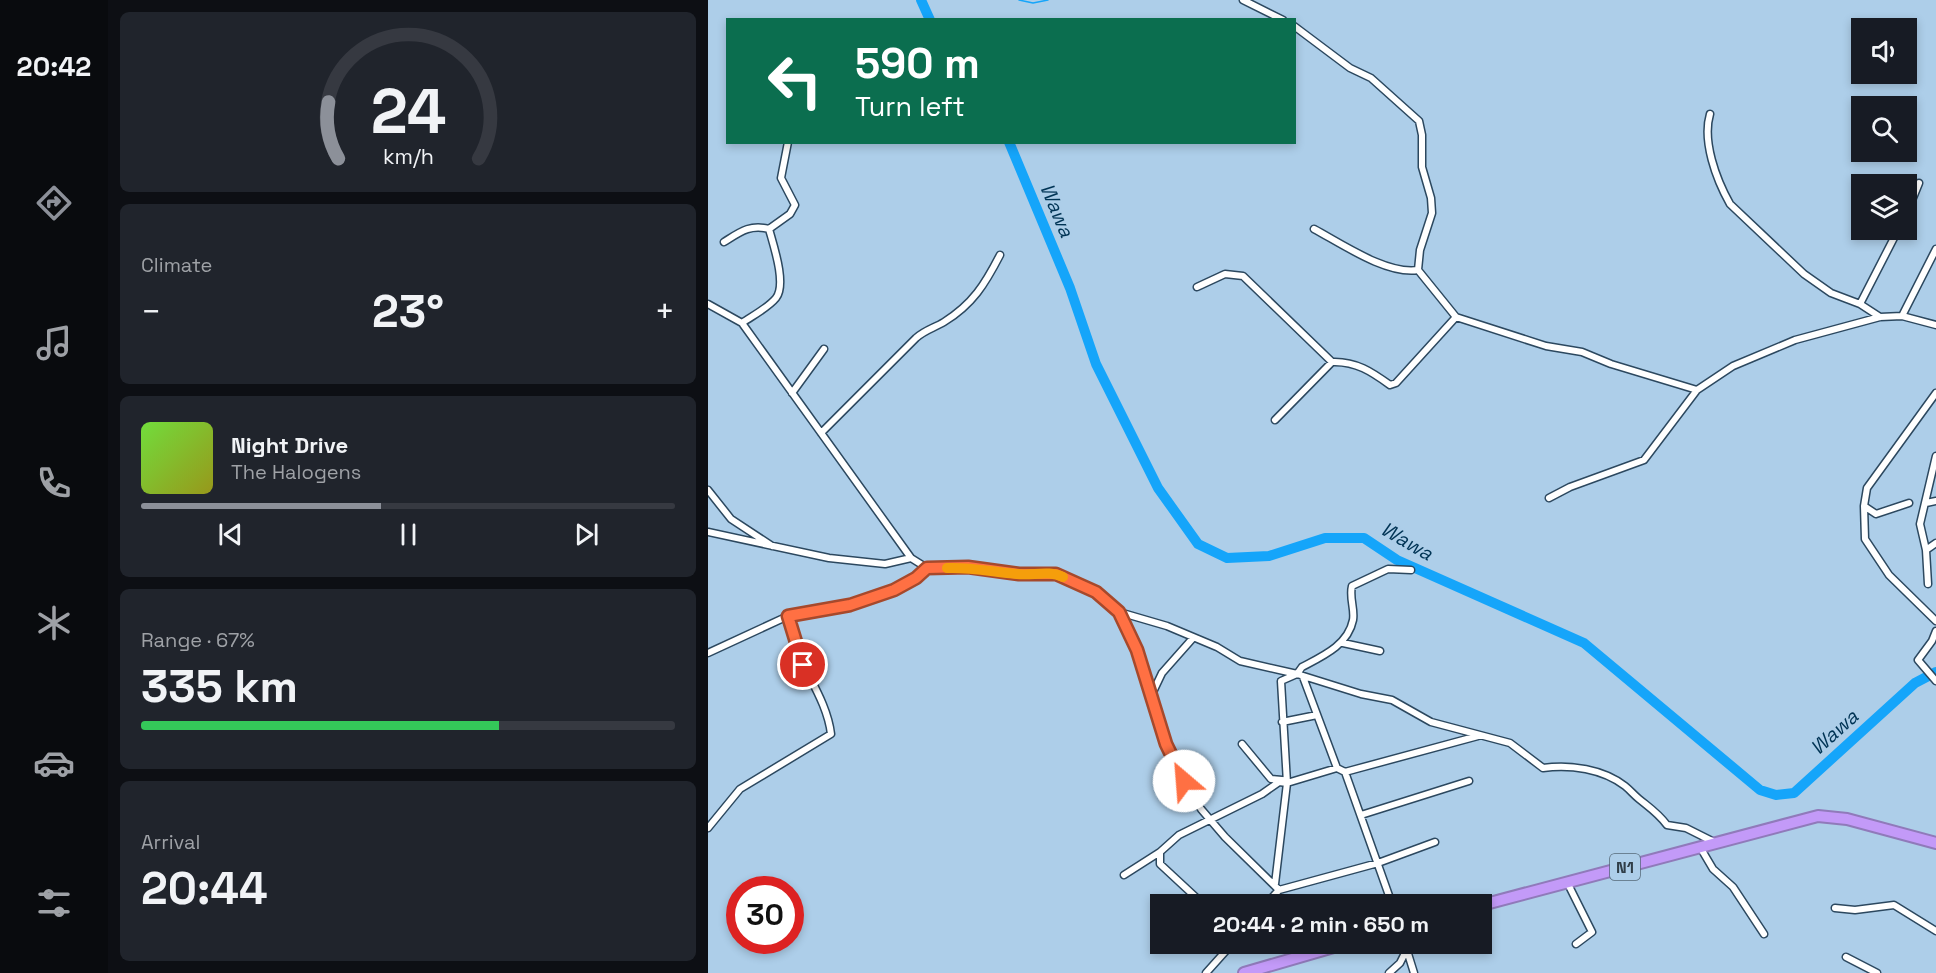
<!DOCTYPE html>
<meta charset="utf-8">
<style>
body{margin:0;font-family:"Space Grotesk",sans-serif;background:#20242c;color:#f1f3f6;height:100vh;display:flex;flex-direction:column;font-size:22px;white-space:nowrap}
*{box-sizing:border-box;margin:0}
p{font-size:20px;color:#9ea1a6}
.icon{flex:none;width:33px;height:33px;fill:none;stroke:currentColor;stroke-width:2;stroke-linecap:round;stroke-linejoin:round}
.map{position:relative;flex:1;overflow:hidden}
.sheet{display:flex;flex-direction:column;gap:12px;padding:12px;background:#0d0f14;width:600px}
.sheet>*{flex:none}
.banner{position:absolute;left:18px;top:18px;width:570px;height:126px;border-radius:0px;box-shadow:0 3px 9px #0003;background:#0b6e4f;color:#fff;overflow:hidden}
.fabs{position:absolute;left:1143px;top:18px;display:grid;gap:12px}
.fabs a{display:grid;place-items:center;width:66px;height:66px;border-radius:0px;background:#171b24;box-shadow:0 3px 9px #0003;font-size:30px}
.speed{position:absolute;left:18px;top:876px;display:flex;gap:12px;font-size:30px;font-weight:700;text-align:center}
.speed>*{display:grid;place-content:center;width:78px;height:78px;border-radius:50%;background:#171b24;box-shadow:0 3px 9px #0003;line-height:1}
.speed .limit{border:9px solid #d22;background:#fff;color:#111}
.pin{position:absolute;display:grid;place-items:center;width:51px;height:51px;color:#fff;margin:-26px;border:3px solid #fff;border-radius:50%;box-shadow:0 2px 6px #0007}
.me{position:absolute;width:66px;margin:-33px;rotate:333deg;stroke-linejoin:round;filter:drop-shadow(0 0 4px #0008)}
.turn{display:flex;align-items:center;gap:21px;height:126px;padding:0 30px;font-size:27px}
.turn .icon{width:78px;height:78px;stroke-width:2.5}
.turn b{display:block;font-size:42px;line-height:51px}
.big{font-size:45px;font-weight:600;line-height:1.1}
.sheet .widget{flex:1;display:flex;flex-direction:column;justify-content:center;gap:9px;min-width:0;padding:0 21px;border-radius:9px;background:#20242c}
.sheet .dial{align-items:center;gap:0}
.dial svg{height:156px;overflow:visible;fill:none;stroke:#363941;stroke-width:7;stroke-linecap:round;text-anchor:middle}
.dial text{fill:#f1f3f6;stroke:none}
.song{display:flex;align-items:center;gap:18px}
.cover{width:72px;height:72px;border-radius:9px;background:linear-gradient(135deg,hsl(100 70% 55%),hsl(60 70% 35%))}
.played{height:6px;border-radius:3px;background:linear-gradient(90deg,#8c9099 45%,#363941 45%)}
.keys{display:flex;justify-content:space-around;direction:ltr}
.heat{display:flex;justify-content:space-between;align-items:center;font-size:33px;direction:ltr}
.charge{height:9px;border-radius:4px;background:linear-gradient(90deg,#34c759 67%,#363941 0)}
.trip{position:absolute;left:442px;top:894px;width:342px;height:60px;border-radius:0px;background:#171b24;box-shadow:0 3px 9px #0003;font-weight:600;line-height:60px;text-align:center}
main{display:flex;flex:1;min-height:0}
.tabs{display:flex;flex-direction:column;width:108px;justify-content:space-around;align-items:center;background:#090b0e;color:#9ea1a6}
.tabs .icon{width:42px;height:42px}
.tabs .active{color:#8c9099}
.tabs b{font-size:27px;color:#f1f3f6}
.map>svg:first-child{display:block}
</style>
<main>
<nav class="tabs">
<b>20:42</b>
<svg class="icon active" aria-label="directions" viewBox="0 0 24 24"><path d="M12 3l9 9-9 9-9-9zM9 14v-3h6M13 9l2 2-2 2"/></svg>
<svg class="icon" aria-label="music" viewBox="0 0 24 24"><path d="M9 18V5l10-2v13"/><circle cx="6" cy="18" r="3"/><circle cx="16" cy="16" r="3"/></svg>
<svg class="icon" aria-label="phone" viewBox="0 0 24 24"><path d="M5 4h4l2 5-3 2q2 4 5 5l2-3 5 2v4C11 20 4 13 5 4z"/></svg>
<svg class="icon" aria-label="climate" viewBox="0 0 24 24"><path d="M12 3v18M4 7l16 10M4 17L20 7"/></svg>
<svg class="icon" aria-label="car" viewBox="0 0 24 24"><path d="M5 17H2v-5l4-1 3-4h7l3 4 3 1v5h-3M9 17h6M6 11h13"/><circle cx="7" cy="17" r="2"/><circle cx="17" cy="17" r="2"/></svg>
<svg class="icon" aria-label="filters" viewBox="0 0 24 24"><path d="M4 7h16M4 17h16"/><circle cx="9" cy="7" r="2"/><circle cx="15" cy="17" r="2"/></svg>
</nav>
<section class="sheet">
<div class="widget dial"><svg viewBox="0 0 100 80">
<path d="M14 69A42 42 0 1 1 86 69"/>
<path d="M14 69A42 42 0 0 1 9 40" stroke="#8c9099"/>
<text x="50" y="56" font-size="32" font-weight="700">24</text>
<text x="50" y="72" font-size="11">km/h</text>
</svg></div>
<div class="widget"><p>Climate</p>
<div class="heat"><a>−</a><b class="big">23°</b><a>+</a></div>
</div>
<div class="widget">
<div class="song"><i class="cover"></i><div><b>Night Drive</b><p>The Halogens</p></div></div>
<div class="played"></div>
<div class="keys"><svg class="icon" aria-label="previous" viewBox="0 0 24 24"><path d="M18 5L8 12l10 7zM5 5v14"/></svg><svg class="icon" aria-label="pause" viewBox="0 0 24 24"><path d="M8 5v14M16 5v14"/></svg><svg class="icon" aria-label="next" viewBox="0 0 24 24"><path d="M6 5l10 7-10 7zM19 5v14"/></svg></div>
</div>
<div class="widget"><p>Range · 67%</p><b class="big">335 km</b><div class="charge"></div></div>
<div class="widget"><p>Arrival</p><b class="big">20:44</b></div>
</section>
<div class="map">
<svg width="1228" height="973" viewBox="0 0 1228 973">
<rect width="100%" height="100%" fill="#adcee9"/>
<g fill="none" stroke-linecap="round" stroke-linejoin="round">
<path stroke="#15a5fa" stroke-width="1.5" d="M311 0 325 3 340 0"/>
<path stroke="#15a5fa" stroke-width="10" d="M213 0 222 20
M301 142 362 288 388 364 450 488 490 544 519 558 561 556 617 538H656L689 560 876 643 1052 790 1068 795 1086 793 1207 683 1228 672"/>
<g stroke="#2c485f" stroke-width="9">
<path id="street" d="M535 0 575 20
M586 26 642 68 663 78 711 121 714 135V167L723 198 724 213 712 250 710 270 748 317 838 346 874 352 903 364 989 390
M1002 114C994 141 1008 179 1022 204L1096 274 1123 293 1152 304 1190 230
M1198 215 1211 183
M61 229 82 214 87 205 73 178 80 142
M606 229C634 244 679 275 710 270
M16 242C32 232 42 224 61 229 65 244 79 284 68 298 60 308 44 316 34 323
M489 287 517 274 535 276 624 362C648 361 664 372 682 385L688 383 748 317
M0 304 34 323 203 558
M1152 304 1172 317
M1194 316 1228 249
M84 393 116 349
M567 420 624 362
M113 433 208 338C217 330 226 328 236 322 265 304 277 284 292 255
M0 490 23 519 64 546
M841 498 862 487 936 460 989 390 1025 366 1087 340 1172 317 1194 316 1228 325
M1201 503 1168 514 1156 506 1159 488 1228 393
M1218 503 1228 501
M1156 506 1157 539 1181 575 1228 621
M0 532 121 558 177 564 203 558 219 568 260 567 311 574H348L400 600 411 612 429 650 458 744 476 781 493 809 517 837 571 890 558 904
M1218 550 1228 543
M1220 584 1218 550 1212 524 1228 456
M411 612 459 626 509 647 532 661 589 674 594 667C615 656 640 645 645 620 647 609 641 598 644 586L680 569 703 570
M1228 631 1224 641 1210 660 1228 681
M635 643 672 651
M0 653 80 616 142 605 186 590 208 578 219 568
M595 677 629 768
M444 694 454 673 485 638
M574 722 609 715
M534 744 563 779 574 780
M637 772 770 736
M653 815 761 781
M0 828 32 789 123 734C118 692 83 658 80 616
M992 847 1005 869 1025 887 1056 934
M416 875 452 852
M859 882 884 932 868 944
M567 884 579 783 573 681 589 674 653 694 684 700 723 722 802 743 835 768C862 764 895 769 917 786 922 790 926 795 931 799 942 808 950 813 959 825L978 828 1006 842
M571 890 670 863 727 842
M494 903 452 864V852L471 835 554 794 571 782 579 783 629 768 637 772 684 904
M1127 908 1147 910 1186 905 1228 931
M697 944 706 973
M1138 957 1169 973
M498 973 524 944
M681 973 692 963 699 949"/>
</g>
<g stroke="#907aba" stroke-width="14">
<path id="highway" d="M774 905 1110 816 1139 819 1228 843
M536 973 636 944"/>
</g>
<use href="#street" stroke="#fff" stroke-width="6"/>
<use href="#highway" stroke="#c39af8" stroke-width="10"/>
</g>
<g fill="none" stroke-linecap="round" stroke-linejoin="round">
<g stroke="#a6492c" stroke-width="15">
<path id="route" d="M95 665 80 616 142 605 186 590 208 578 219 568 260 567 311 574H348L388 592 411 612 429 650 458 744 476 781"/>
</g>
<use href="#route" stroke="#ff7043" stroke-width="10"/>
<path stroke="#f59e0b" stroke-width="10" d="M239 568C263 567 285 572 309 574 324 576 341 570 355 577"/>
</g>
<g text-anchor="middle" stroke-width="4.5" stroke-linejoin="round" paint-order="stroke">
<rect fill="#adcee9" stroke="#566978" stroke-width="1.5" x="902" y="854" width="30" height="26" rx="4.5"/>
<g font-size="16" font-weight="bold" fill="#303e48">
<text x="917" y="873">N1</text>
</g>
<g font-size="20" font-style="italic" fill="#003455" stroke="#adcee9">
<text transform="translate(349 210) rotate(67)" y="7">Wawa</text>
<text transform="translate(699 541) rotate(30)" y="7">Wawa</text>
<text transform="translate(1126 732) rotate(-42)" y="7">Wawa</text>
</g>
</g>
</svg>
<div class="fabs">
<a><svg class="icon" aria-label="sound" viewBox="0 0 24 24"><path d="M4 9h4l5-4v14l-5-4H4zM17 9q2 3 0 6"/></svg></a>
<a><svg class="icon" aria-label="search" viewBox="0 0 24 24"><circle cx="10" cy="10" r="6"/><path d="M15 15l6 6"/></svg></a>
<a><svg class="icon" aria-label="layers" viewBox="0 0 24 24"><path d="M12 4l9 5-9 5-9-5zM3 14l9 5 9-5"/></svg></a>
</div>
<div class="speed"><div class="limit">30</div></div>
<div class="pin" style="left:95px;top:665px;background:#d93025"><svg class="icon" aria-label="arrive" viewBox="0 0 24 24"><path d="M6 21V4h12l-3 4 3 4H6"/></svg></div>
<svg class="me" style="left:476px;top:781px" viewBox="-20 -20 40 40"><circle r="19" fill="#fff"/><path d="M0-13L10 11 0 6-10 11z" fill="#ff7043"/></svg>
<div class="trip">20:44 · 2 min · 650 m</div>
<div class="banner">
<div class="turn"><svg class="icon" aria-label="left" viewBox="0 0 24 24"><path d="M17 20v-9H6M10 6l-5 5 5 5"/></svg><div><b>590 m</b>Turn left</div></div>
</div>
</div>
</main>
